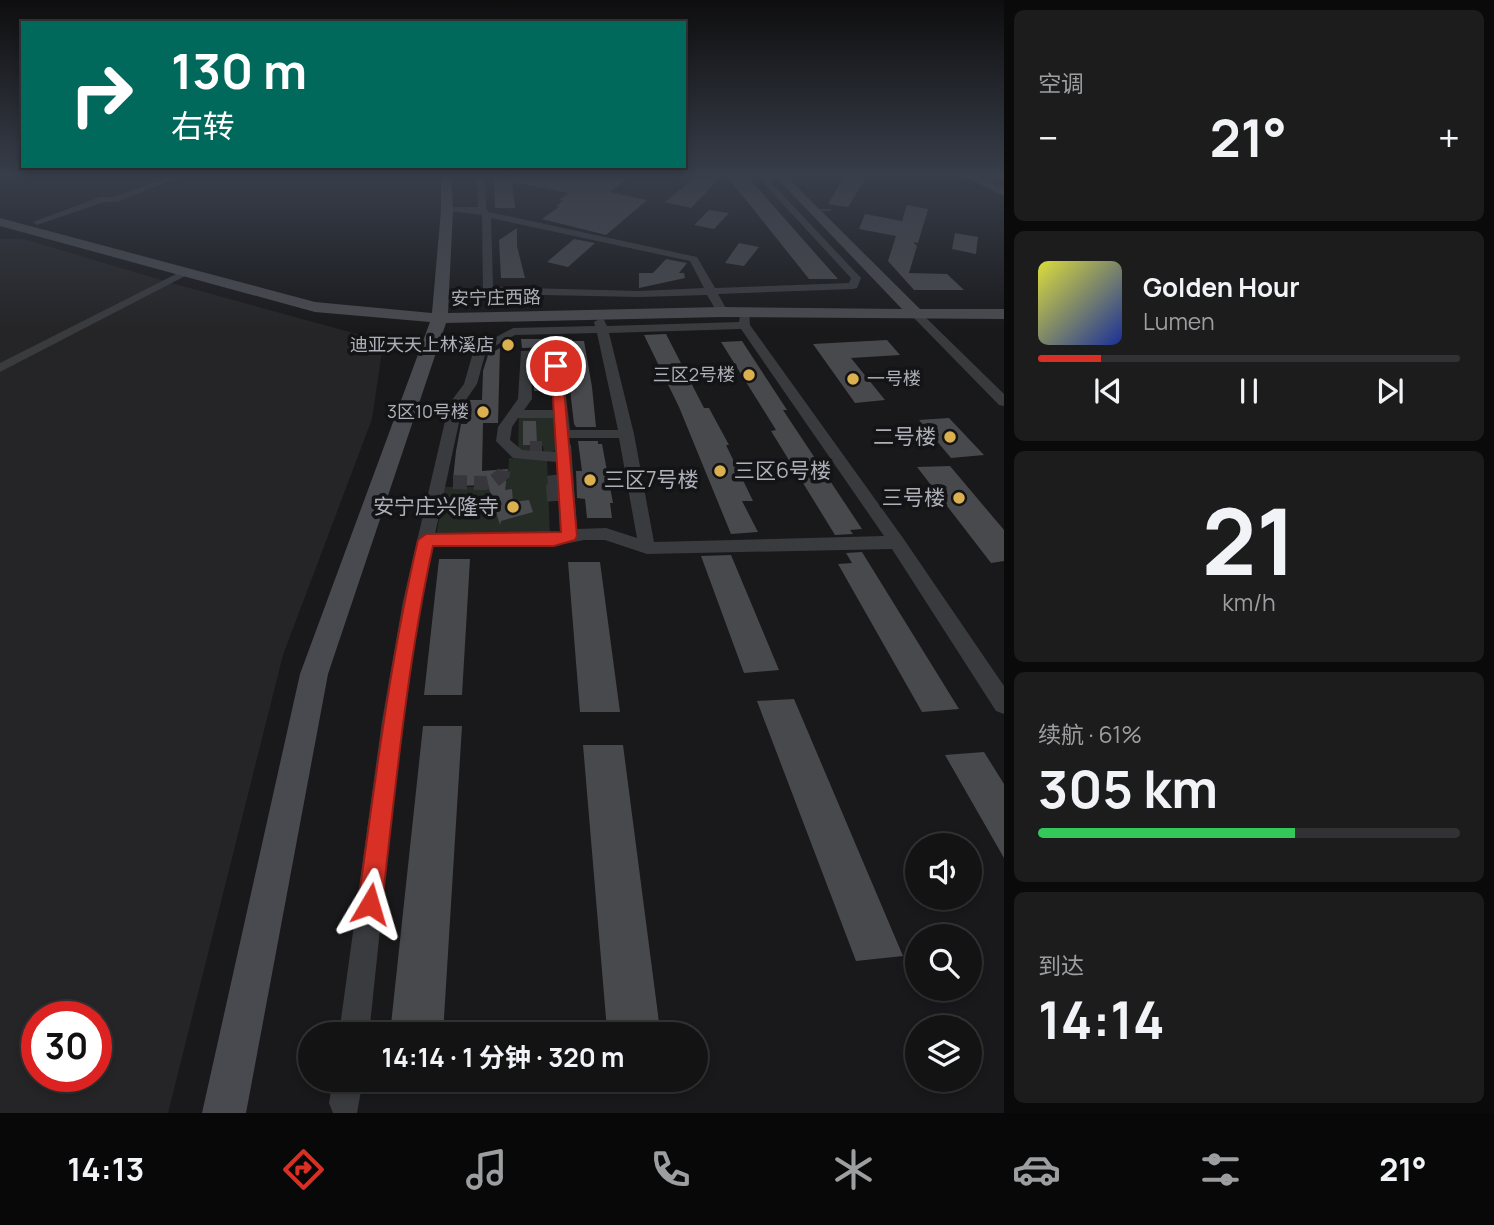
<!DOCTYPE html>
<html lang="zh">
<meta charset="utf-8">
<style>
body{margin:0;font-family:Manrope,"Noto Sans SC",sans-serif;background:#1c1c1d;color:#f1f3f6;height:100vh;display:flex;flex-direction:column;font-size:26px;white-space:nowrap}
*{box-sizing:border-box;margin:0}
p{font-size:23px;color:#9d9ea0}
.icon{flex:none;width:38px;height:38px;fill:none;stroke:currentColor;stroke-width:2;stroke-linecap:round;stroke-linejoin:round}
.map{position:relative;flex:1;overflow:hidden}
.side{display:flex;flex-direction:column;gap:10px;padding:10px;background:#0a0a0b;width:490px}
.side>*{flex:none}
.guide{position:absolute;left:21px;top:21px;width:665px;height:147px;border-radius:0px;box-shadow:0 4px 10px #0003,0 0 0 2px #323234;background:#00695c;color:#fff;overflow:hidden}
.controls{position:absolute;left:905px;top:833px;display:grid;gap:14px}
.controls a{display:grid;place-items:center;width:77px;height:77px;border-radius:50%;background:#131314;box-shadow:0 4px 10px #0003,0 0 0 2px #323234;font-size:35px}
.speed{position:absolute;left:21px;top:1001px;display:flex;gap:14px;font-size:35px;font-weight:700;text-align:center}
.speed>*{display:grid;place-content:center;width:91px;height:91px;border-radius:50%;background:#131314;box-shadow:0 4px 10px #0003,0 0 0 2px #323234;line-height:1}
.speed .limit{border:10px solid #d22;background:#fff;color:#111}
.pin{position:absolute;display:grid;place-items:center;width:60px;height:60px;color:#fff;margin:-30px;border:4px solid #fff;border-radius:50%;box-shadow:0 2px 7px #0007}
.me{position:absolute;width:77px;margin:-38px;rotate:7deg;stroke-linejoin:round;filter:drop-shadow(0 0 5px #0008)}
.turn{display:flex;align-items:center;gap:24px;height:147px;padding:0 35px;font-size:32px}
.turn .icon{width:91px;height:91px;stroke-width:2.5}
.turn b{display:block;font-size:49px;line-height:60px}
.big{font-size:52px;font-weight:700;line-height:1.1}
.side .card{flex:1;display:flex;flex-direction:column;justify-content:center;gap:10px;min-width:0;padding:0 24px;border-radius:10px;background:#1c1c1d}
.side .dial{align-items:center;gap:0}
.dial b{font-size:91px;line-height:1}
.song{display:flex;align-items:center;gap:21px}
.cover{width:84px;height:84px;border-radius:10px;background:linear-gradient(135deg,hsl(60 70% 55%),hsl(230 70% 35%))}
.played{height:7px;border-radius:4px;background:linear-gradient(90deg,#d93025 15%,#323234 15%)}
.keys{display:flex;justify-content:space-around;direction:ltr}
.heat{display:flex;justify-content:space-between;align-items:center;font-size:38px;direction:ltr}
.charge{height:10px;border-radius:5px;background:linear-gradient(90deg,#34c759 61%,#323234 0)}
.trip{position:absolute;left:298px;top:1022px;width:410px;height:70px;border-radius:35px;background:#131314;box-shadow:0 4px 10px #0003,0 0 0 2px #323234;font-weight:700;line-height:70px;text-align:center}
.menu{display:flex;height:112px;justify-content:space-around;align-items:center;background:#080808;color:#9d9ea0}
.menu .icon{width:49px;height:49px}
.menu .selected{color:#d93025}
.menu b{font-size:32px;color:#f1f3f6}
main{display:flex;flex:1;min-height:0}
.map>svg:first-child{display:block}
</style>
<main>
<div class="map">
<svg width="1004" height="1113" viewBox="0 0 1004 1113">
<rect width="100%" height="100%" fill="#19191b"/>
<path fill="#252527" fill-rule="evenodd" d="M0 239H24L168 282 357 334 383 345 372 419 283 655 168 1113H0ZM37 1017H96V1076H37Z"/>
<path fill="#252c26" d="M519 415 557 417 561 447 550 453 544 452 543 446H539V452L518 453Z
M509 458 547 459 550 538 436 536 445 487H499L508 480Z"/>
<path fill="#48494d" d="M494 175H632L609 192 647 200 606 235 542 219 559 207 556 206 563 201 559 200 569 193 512 182 515 208H495Z
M726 175H746L838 279H809Z
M845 175 866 178 848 207 828 204Z
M694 178 716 182 691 208 665 202Z
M907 205 928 209 918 243 913 242 917 246 909 273 947 274 964 290H914L888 261 896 236 859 229 865 214 902 221Z
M709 210 729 213 714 229 694 225Z
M517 228V246L525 278H501L499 240Z
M955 233 978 237 976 254 952 249Z
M574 239 595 243 568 267 547 262Z
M739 243 759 247 744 266 725 263Z
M666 259 687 263 679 273H684L685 278 639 288V273H653Z
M666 334 704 408H709L729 445H726L753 501H742L758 532 731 534 679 407 644 335Z
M521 339H572V341H584L592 387 596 427H576L574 424 567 364H565L562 352 555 347 522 348Z
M887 340 900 355 851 358 885 400 855 403 813 344Z
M742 341 787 410H783L862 529 850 530 853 534 835 535 771 431 776 430 721 342Z
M500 348 498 423H483L482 471 508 469 505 490 512 489 513 502 529 500 533 512 501 521 500 525 488 485 454 486 455 479H453L456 451 461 424H467L470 400H482L483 371 488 355Z
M534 361H547V364H542L544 391H534Z
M949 418 984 455 951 458 919 420Z
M523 421H536L537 445H523Z
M578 441H598V444H602L613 503H610L612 518H587L585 499 577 498 576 471H582Z
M950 466 1004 530V561L991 563 917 467Z
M862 552 959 709 922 712 838 564 852 563 846 553Z
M731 555 779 670 744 673 701 556Z
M439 559H470L462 695H424Z
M568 562H600L620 712H580Z
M794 699 903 956 856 961 757 701Z
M423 726H462L443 1034H390Z
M583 745H623L660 1030H607Z
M984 752 1004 784V858L945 755Z"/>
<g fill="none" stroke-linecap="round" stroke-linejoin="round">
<path stroke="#37373b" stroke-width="14" stroke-dasharray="14 7" stroke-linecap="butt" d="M530 448H542
M554 475 555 486
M453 482 485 483 494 481 503 474 504 467"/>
<path stroke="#37373b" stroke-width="18" stroke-dasharray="18 9" stroke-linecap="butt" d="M555 484 556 501"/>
<path fill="#3a3b3f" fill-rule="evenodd" d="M975 175H980L1004 186V188Z
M814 209H830L832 210 830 211H812Z"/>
<path fill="#3a3b3f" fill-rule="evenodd" d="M175 175H185L117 202H104L37 225 33 222 100 197H113Z
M477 175H485L486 209 489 212 697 257 715 288 849 283 851 278 756 175H764L861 278 857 288 853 289 718 294 728 312 722 315 718 314 707 295 639 297 493 294 483 289 482 215 443 210 447 207H478ZM491 218 690 261 704 288 639 291 493 287Z
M182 271 191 273 0 372V363Z
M741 311H749L750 325 903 538 1004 686V714L996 711 892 549 647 554 605 540H584L554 546H433C399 707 387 871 369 1034H339L382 721 403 601 449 404 464 384 474 349 513 328 595 326 594 322 600 319 604 320 607 326 739 322ZM741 329 884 536 654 542 634 434 609 333ZM597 333 618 430H570L561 354 555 350 521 351 518 399 498 427 496 441 513 458 557 462 560 532 435 534 463 404 477 384 486 351 515 335ZM531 358H549L554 410H524L532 399ZM518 418H554L556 434 563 438H619L637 538 606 528 577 529 571 445 564 440 557 445V452L522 450 510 440 512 427Z
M912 312H920L1004 394V406L999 405 912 316Z
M333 1080H363L357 1113H333L329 1103Z"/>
<path fill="#494a4f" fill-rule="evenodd" d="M441 175H451L453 210 448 313 722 307 902 309 774 175H785L920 309H1004V319L722 317 446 323 328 674 246 1113H202L300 674 430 322 315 312 0 226V218L315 302 432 313 441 210Z
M962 175H975L1004 189V196Z"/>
</g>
<linearGradient id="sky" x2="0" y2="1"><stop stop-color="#0e0e0f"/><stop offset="0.53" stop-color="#383e4a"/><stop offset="1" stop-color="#383e4a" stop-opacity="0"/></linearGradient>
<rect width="1004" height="331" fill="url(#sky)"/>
<path fill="#d93025" stroke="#8d1f18" stroke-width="2" d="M556 363 562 366 577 536 575 540 554 546H433C407 664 396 784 382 904L379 912 370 916 362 912 358 904C375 782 390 660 418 540L426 534 561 532 551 366Z"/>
<g fill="#dbb150" stroke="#141416" stroke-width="2.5">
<circle cx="508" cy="345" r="7"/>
<circle cx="749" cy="375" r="7"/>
<circle cx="853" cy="379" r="7"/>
<circle cx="483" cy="412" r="7"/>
<circle cx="950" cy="437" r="7"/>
<circle cx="720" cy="471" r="7"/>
<circle cx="590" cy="480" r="7"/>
<circle cx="959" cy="498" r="7"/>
<circle cx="513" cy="507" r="7"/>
</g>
<g text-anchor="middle" stroke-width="7" stroke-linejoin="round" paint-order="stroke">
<g font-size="18" fill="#adb0b9" stroke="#141416">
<text transform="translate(496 298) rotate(-1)" y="6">安宁庄西路</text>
</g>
<g font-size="18" fill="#adb0b9" stroke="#141416" text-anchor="end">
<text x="494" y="351">迪亚天天上林溪店</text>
<text x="735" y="381">三区2号楼</text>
<text x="867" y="385" text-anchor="start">一号楼</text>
<text x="469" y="418">3区10号楼</text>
</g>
<g font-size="21" fill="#adb0b9" stroke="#141416" text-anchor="end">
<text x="936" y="444">二号楼</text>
<text x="734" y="478" text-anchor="start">三区6号楼</text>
<text x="604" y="487" text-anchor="start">三区7号楼</text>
<text x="945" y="505">三号楼</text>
<text x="499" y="514">安宁庄兴隆寺</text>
</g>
</g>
</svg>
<div class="controls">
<a><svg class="icon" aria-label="sound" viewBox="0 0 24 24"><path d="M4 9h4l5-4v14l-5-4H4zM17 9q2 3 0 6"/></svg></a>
<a><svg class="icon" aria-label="search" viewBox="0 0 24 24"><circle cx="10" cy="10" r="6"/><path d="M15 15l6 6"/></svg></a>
<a><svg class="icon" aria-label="layers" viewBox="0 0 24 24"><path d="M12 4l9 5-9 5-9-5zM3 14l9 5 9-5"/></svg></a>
</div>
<div class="speed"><div class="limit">30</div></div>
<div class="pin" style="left:556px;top:366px;background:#d93025"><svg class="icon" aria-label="arrive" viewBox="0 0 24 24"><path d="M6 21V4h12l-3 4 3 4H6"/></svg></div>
<svg class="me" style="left:370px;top:904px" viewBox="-20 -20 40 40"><path d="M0-17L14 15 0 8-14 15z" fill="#d93025" stroke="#fff" stroke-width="4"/></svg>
<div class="trip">14:14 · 1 分钟 · 320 m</div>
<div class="guide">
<div class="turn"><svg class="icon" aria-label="right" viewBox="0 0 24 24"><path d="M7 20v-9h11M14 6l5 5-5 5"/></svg><div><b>130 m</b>右转</div></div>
</div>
</div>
<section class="side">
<div class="card"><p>空调</p>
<div class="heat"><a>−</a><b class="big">21°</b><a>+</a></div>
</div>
<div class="card">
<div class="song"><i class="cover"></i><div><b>Golden Hour</b><p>Lumen</p></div></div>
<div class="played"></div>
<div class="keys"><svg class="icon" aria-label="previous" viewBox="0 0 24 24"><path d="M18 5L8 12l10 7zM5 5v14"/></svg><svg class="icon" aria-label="pause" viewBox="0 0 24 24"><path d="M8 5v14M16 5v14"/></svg><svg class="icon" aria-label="next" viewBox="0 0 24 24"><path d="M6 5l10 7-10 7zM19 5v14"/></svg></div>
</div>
<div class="card dial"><b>21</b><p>km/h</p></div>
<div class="card"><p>续航 · 61%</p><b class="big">305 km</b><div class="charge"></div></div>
<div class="card"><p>到达</p><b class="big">14:14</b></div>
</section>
</main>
<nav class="menu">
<b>14:13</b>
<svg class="icon selected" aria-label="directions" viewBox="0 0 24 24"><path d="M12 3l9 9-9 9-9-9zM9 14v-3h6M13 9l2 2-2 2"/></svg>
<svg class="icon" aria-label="music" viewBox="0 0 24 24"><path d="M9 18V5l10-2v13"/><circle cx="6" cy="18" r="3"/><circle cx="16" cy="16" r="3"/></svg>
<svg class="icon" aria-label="phone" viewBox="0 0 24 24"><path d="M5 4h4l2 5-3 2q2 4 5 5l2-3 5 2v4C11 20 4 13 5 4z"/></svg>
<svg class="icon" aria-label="climate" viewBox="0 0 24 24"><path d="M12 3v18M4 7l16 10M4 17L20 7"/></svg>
<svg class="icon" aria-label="car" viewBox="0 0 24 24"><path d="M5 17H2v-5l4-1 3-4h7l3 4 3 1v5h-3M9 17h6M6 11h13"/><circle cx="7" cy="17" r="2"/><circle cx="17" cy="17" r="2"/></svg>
<svg class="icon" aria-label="filters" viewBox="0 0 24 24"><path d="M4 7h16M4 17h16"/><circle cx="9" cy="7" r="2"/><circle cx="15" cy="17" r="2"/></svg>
<b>21°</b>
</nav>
